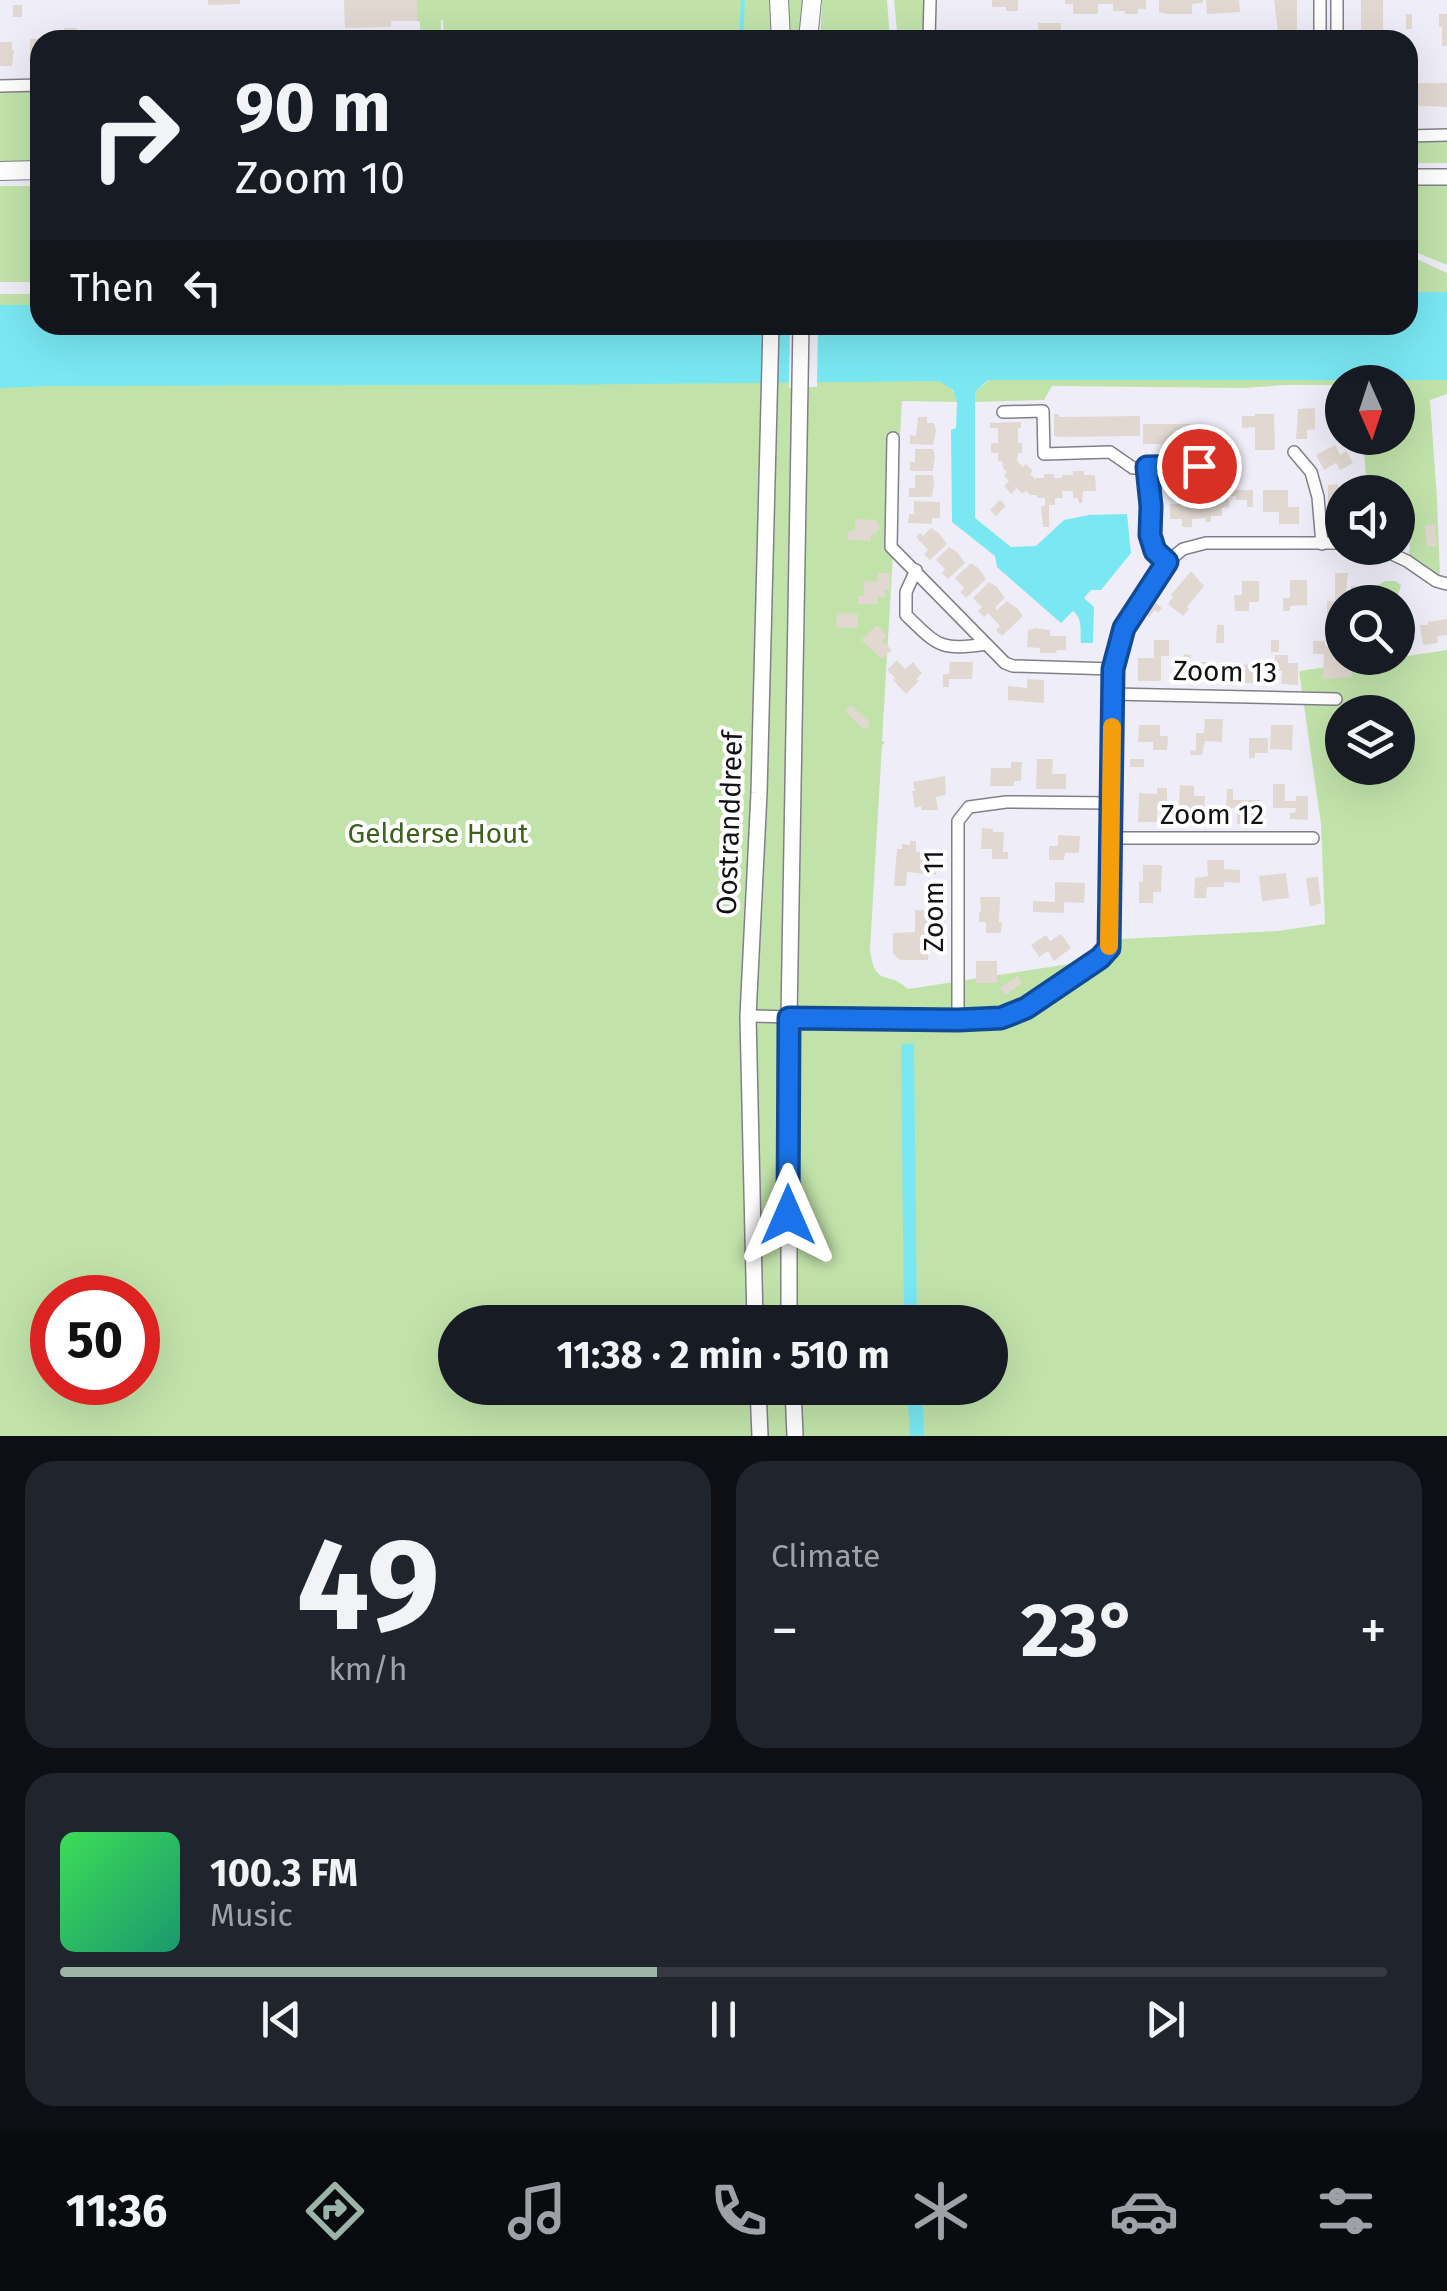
<!DOCTYPE html>
<meta charset="utf-8">
<style>
body{margin:0;font-family:"Fira Sans",sans-serif;background:#20242c;color:#f1f3f6;height:100vh;display:flex;flex-direction:column;font-size:38px;white-space:nowrap}
*{box-sizing:border-box;margin:0}
p{font-size:32px;color:#9ea1a6}
.icon{flex:none;width:55px;height:55px;fill:none;stroke:currentColor;stroke-width:2;stroke-linecap:round;stroke-linejoin:round}
.map{position:relative;height:1436px;overflow:hidden}
.details{display:flex;flex-direction:column;gap:25px;padding:25px;background:#0d0f14;flex:1}
.details>*{flex:none}
.hud{position:absolute;left:30px;top:30px;width:1388px;height:305px;border-radius:30px;box-shadow:0 10px 40px #0002;background:#171b24;color:#f1f3f6;overflow:hidden}
.needle{width:65px;rotate:177deg}
.fabs{position:absolute;left:1325px;top:365px;display:grid;gap:20px}
.fabs a{display:grid;place-items:center;width:90px;height:90px;border-radius:50%;background:#171b24;box-shadow:0 10px 40px #0002;font-size:50px}
.speed{position:absolute;left:30px;top:1275px;display:flex;gap:20px;font-size:50px;font-weight:700;text-align:center}
.speed>*{display:grid;place-content:center;width:130px;height:130px;border-radius:50%;background:#171b24;box-shadow:0 10px 40px #0002;line-height:1}
.speed .limit{border:15px solid #d22;background:#fff;color:#111}
.pin{position:absolute;display:grid;place-items:center;width:85px;height:85px;color:#fff;margin:-42px;border:5px solid #fff;border-radius:50%;box-shadow:0 2px 10px #0007}
.me{position:absolute;width:110px;margin:-55px;rotate:0deg;stroke-linejoin:round;filter:drop-shadow(0 0 8px #0008)}
.turn{display:flex;align-items:center;gap:35px;height:210px;padding:0 40px;font-size:45px}
.turn .icon{width:130px;height:130px;stroke-width:2.5}
.turn b{display:block;font-size:70px;line-height:85px}
.then{display:flex;align-items:center;height:95px;padding:0 40px;background:#0003;gap:20px;font-size:38px}
.big{font-size:75px;font-weight:700;line-height:1.1}
.details .card{flex:1;display:flex;flex-direction:column;justify-content:center;gap:15px;min-width:0;padding:0 35px;border-radius:30px;background:#20242c}
.details .dial{align-items:center;gap:0}
.dial b{font-size:130px;line-height:1}
.song{display:flex;align-items:center;gap:30px}
.cover{width:120px;height:120px;border-radius:15px;background:linear-gradient(135deg,hsl(130 70% 55%),hsl(160 70% 35%))}
.played{height:10px;border-radius:5px;background:linear-gradient(90deg,#9bb4a9 45%,#363941 45%)}
.keys{display:flex;justify-content:space-around;direction:ltr}
.heat{display:flex;justify-content:space-between;align-items:center;font-size:55px;direction:ltr}
.details .tiles{flex:1;display:grid;gap:25px;grid-template-columns:1fr 1fr}
.card:last-child{grid-column:span 2}
.trip{position:absolute;left:438px;top:1305px;width:570px;height:100px;border-radius:50px;background:#171b24;box-shadow:0 10px 40px #0002;font-weight:700;line-height:100px;text-align:center}
.tabs{display:flex;height:160px;justify-content:space-around;align-items:center;background:#090b0e;color:#9ea1a6}
.tabs .icon{width:70px;height:70px}
.tabs .current{color:#9bb4a9}
.tabs b{font-size:45px;color:#f1f3f6}
.map>svg:first-child{display:block}
</style>
<div class="map">
<svg width="1447" height="1436" viewBox="0 0 1447 1436">
<rect width="100%" height="100%" fill="#efeef8"/>
<path fill="#c1e3aa" fill-rule="evenodd" d="M417 0H772V40H444L443 20H441V30L420 32V22L417 21Z
M788 0H803L800 40H790Z
M822 0H887L890 40H820Z
M894 0H924V40H898Z
M40 91V162L0 163V92Z
M1408 142H1447V163H1408Z
M1408 180H1447V265L1415 252H1408Z
M0 186H40V282H0Z
M1408 258 1419 260 1447 273V292H1408Z
M0 294H40V305H0Z
M0 372 939 381C950 386 955 390 957 402L902 401 882 741 885 742 882 745 870 949C875 989 887 969 908 989L1114 957 1119 952 1122 939 1278 931 1325 924 1321 824 1299 671 1370 661 1371 658H1398V632L1400 657 1447 650V1436H0ZM1342 712H1398V768H1342ZM52 1298H138V1382H52ZM455 1322H990V1388H455Z
M989 380H1447V394L1430 400 1437 499 1440 576 1408 558 1410 547 1398 492H1367L1363 438H1398V382H1342V385H1285L1244 388 1052 386 1044 400 974 402 975 392Z
M1385 581H1395L1401 585 1396 602H1367L1373 588Z"/>
<path fill="#79e8f3" d="M1408 292H1447V380H988L975 392V518L1011 547 1036 546 1064 520 1089 515 1127 514 1131 553 1101 590H1091L1084 598 1094 607 1093 643H1081C1080 631 1083 619 1073 611L1061 623 997 567 995 556 952 522 951 430 956 428 957 402 953 390 939 381 547 385 50 386 0 388V305H40V325H1408Z
M914 1043 917 1322H904L901 1045Z
M907 1388H922L924 1436H910Z"/>
<path fill="#efeef8" d="M790 325H818L817 387 789 388Z"/>
<g fill="none" stroke-linecap="round" stroke-linejoin="round">
<path stroke="#79e8f3" stroke-width="4" d="M741 40 743 0"/>
</g>
<path fill="#e1d8d1" d="M208 0H240V4L208 5Z
M344 0H417V21H391V27L345 28Z
M992 0H1018V11H1006V7H992Z
M1065 0H1146V9H1138V14H1125V11H1113V4H1098V14H1073V4H1065Z
M1159 0H1203V3L1192 4V14H1167L1159 12Z
M1206 0H1239L1240 12 1207 14Z
M1274 0H1297V32H1278Z
M1361 0H1383V40H1361Z
M13 5H22V17H13Z
M1406 14H1412V29H1406Z
M1439 14H1447V46H1442V27H1439Z
M1038 23H1061V40H1038Z
M64 28H77V40H64Z
M1086 31V40H1064V32Z
M964 33 997 34V40H964Z
M30 39H39L40 41 39 66H30Z
M0 42H12V50H14L12 66H0Z
M1408 83H1447V107L1408 105Z
M1315 408V429L1307 430V439H1296L1298 409Z
M1054 414H1059V417L1140 416V436L1060 437 1054 436Z
M1255 414H1274L1275 450H1255V427L1242 428V416H1255Z
M918 417H927V423H934L936 431 933 445 910 444V435L916 436Z
M1021 422V428H1018V443H1022V453H1018L1017 461 1023 467 1026 464 1033 471 1030 474 1036 480V478H1044V474H1054V478H1062V475H1073V471H1084V475H1095L1096 491H1083L1082 503H1079L1078 498H1073V491H1062L1063 498H1055V505H1049V527H1043L1041 507 1045 505V498H1037V495H1030L1026 491 1022 494 1017 488 1011 494 1004 486 1009 481 1004 476 1007 472 1003 468 1002 461H998V453H991V443H998V428H990V423Z
M1143 424H1201V430H1222V439H1229V468L1241 469V473H1236V478H1229V490H1253V507H1247V500H1236V496H1229V507L1222 508V516H1211V522H1206V518L1192 519V527H1182V519H1170V504H1181V500H1193V504L1213 503V496L1209 497V490H1213V480L1209 479V468H1213V457H1209V451H1213V444H1143Z
M1335 445 1340 455 1346 451 1353 463 1340 470 1336 463 1324 470 1316 455Z
M915 449H933L935 457 933 471H910V462H915Z
M915 475H933L934 484 932 497H909V488H915Z
M1338 484 1339 496H1342V518H1331L1333 504H1328V485Z
M1263 490H1288V507H1299V524H1279V512H1263Z
M1000 500 1006 506 996 516 990 510Z
M914 501 940 502V518H932V524L908 523 909 514H914Z
M855 519 877 520 880 527 876 535H871V541L848 540V532L855 529Z
M1435 524 1437 546 1427 547 1425 525Z
M931 528 939 533 947 544 930 560 924 554 928 550 916 537 920 533 923 536Z
M949 547 957 552 965 563 948 579 942 573 945 569 936 560Z
M971 563 978 568 986 579 966 598 960 592 964 588 955 578Z
M1191 571 1204 586 1187 607 1189 609 1183 616 1168 604 1173 597 1171 595Z
M878 573H890V590H885V597H878V604H858V596H864V581L878 582Z
M1335 573H1348L1346 590H1351V586H1362V597H1356V602H1342V614H1335V618L1327 619V601H1335Z
M1290 580H1307V605L1290 606V611H1283V598H1290Z
M1242 581H1259V602H1249V611H1235L1234 595H1242Z
M989 582 997 587 1005 598 995 607 997 610 1007 601 1018 609 1023 616 1002 636 996 630 1000 626 988 613 984 617 978 611 982 607 973 598Z
M1153 601 1162 608 1158 613 1155 610 1149 617 1143 612Z
M837 613 858 614 857 628 836 627Z
M1447 619V635L1437 636 1438 643 1423 645 1420 625H1428V622Z
M877 625 887 636 882 641 892 650 882 659 861 640Z
M1217 625H1224V643H1216Z
M1036 628 1050 630V636H1066V650H1057L1056 653H1040V648L1027 647 1028 630Z
M1154 640H1169V656H1161V681H1138V658H1154Z
M1271 640H1279V652H1271Z
M1313 641H1325V646L1342 647 1341 664H1352V677L1323 679 1324 654H1313Z
M1184 654 1191 655V662H1217V681L1183 680Z
M1275 655H1288V663H1298V685L1281 684 1282 671H1274Z
M897 660 905 669 913 662 922 673 916 679 919 681 906 694 893 680 895 678 887 670Z
M950 662H973L972 679H949V687H943V674H949Z
M1233 664 1259 665 1258 683H1232Z
M1027 679 1044 680V703L1008 700V686L1027 688Z
M851 705 870 722 867 729 861 727 845 711Z
M1205 719H1223L1222 742 1205 741 1202 755H1190L1191 750 1196 751V733H1204Z
M1139 725H1160V736H1168L1167 750H1153V742H1138Z
M1271 725H1293L1292 750 1270 749Z
M1249 738H1268V753H1255V758H1249Z
M1037 759H1053L1052 774H1066V789H1036Z
M1130 759H1144V767H1130Z
M1011 762H1022L1021 781H1014V786H990L991 768H1011Z
M945 776 946 795 936 797 938 810H921V806L915 808 912 791H915L913 782Z
M1273 784H1285V801H1296V796H1308V820L1290 819V813H1295L1296 808H1273Z
M1180 785 1194 786V796H1205L1204 817H1187V808H1179Z
M1157 788H1167V805H1157V822H1138L1139 793 1157 794Z
M1227 789H1233V800H1260L1259 825 1237 824V808H1226Z
M982 828 993 829V832H1004L1003 852H1008V859H992V849H981Z
M1058 835 1080 836 1079 853H1065L1064 860H1049V846H1058Z
M910 841H916V852H920V860L936 861V875L907 872 906 886H894L897 849H902V844L910 845Z
M1207 860H1224V869L1240 870V883L1224 882V887H1207L1206 898H1194L1195 878 1208 876Z
M1143 865H1162L1161 892H1153V903H1139V881L1143 882Z
M1286 873 1289 898 1262 901 1259 876Z
M1318 877 1321 903 1310 907 1306 878Z
M1055 882 1085 883 1084 903 1064 902V913L1033 912V901L1055 902Z
M980 897H1000L999 922H1002L1001 933H986V922H979V912H981Z
M915 910 943 911 946 931H938L932 937 925 935V939H923L925 949H928V960H903L898 959 893 953V933L915 932Z
M1061 934 1071 948 1054 961 1048 951 1039 957 1031 945 1046 935 1050 941Z
M976 961H997V983H976Z
M1018 976 1022 983 1005 995 1000 988Z"/>
<g fill="none" stroke-linecap="round" stroke-linejoin="round">
<g stroke="#818089" stroke-width="14">
<path id="street" d="M1320 0V40
M1337 0V40
M929 40 930 0
M0 86 40 85
M1408 136 1447 135
M1003 412 1043 411 1044 454 1110 452 1133 468 1199 466
M893 438 891 547 1005 663 1013 666 1113 669
M1294 452 1311 472 1318 497 1322 544
M1147 467 1151 506 1150 535 1155 551 1167 562
M1379 548 1407 561 1436 581 1447 584
M916 570 906 592V615C938 646 940 651 986 644
M1113 694 1336 699
M1112 838H1313
M748 1016 928 1020 1001 1018 1026 1008 1100 958 1109 948 1113 669 1124 628 1167 562 1183 549 1206 543H1342
M958 1020V821L969 807 1006 802 1110 803"/>
</g>
<g stroke="#818089" stroke-width="18">
<path id="secondary" d="M1408 177H1447
M755 1322 748 1016 759 793 771 325
M789 1322V1017L801 325
M758 1388 760 1436
M793 1388 795 1436"/>
</g>
<g stroke="#818089" stroke-width="20">
<path id="primary" d="M779 0 781 40
M808 40 812 0
M0 171 40 170"/>
</g>
<use href="#street" stroke="#fff" stroke-width="11"/>
<use href="#secondary" stroke="#fff" stroke-width="15"/>
<use href="#primary" stroke="#fff" stroke-width="18"/>
</g>
<g fill="none" stroke-linecap="round" stroke-linejoin="round">
<g stroke="#114b97" stroke-width="25">
<path id="route" d="M788 1215 789 1018 958 1020 1001 1018 1026 1008 1100 958 1109 948 1113 669 1124 628 1167 562 1155 551 1150 535 1151 506 1147 467 1199 466"/>
</g>
<use href="#route" stroke="#1a73e8" stroke-width="18"/>
<path stroke="#f59e0b" stroke-width="18" d="M1109 946 1112 727"/>
</g>
<g text-anchor="middle" stroke-width="8" stroke-linejoin="round" paint-order="stroke">
<g font-size="28" fill="#121115" stroke="#fff">
<text transform="translate(1225 671) rotate(1)" y="10">Zoom 13</text>
<text x="1212" y="824">Zoom 12</text>
<text transform="translate(729 823) rotate(-88)" y="10">Oostranddreef</text>
<text transform="translate(933 901) rotate(-90)" y="10">Zoom 11</text>
</g>
<g font-size="28" fill="#3d621c" stroke="#fff">
<text x="438" y="843">Gelderse Hout</text>
</g>
</g>
</svg>
<div class="fabs">
<a><svg class="needle" viewBox="-14 -14 28 28"><path d="M0-13l5 13h-10z" fill="#e53935"/><path d="M0 13l5-13h-10z" fill="#9ea1a6"/></svg></a>
<a><svg class="icon" aria-label="sound" viewBox="0 0 24 24"><path d="M4 9h4l5-4v14l-5-4H4zM17 9q2 3 0 6"/></svg></a>
<a><svg class="icon" aria-label="search" viewBox="0 0 24 24"><circle cx="10" cy="10" r="6"/><path d="M15 15l6 6"/></svg></a>
<a><svg class="icon" aria-label="layers" viewBox="0 0 24 24"><path d="M12 4l9 5-9 5-9-5zM3 14l9 5 9-5"/></svg></a>
</div>
<div class="speed"><div class="limit">50</div></div>
<div class="pin" style="left:1199px;top:466px;background:#d93025"><svg class="icon" aria-label="arrive" viewBox="0 0 24 24"><path d="M6 21V4h12l-3 4 3 4H6"/></svg></div>
<svg class="me" style="left:788px;top:1215px" viewBox="-20 -20 40 40"><path d="M0-17L14 15 0 8-14 15z" fill="#1a73e8" stroke="#fff" stroke-width="4"/></svg>
<div class="trip">11:38 · 2 min · 510 m</div>
<div class="hud">
<div class="turn"><svg class="icon" aria-label="right" viewBox="0 0 24 24"><path d="M7 20v-9h11M14 6l5 5-5 5"/></svg><div><b>90 m</b>Zoom 10</div></div>
<div class="then">Then<svg class="icon" aria-label="left" viewBox="0 0 24 24"><path d="M17 20v-9H6M10 6l-5 5 5 5"/></svg></div>
</div>
</div>
<section class="details">
<div class="tiles">
<div class="card dial"><b>49</b><p>km/h</p></div>
<div class="card"><p>Climate</p>
<div class="heat"><a>−</a><b class="big">23°</b><a>+</a></div>
</div>
<div class="card">
<div class="song"><i class="cover"></i><div><b>100.3 FM</b><p>Music</p></div></div>
<div class="played"></div>
<div class="keys"><svg class="icon" aria-label="previous" viewBox="0 0 24 24"><path d="M18 5L8 12l10 7zM5 5v14"/></svg><svg class="icon" aria-label="pause" viewBox="0 0 24 24"><path d="M8 5v14M16 5v14"/></svg><svg class="icon" aria-label="next" viewBox="0 0 24 24"><path d="M6 5l10 7-10 7zM19 5v14"/></svg></div>
</div>
</div>
</section>
<nav class="tabs">
<b>11:36</b>
<svg class="icon current" aria-label="directions" viewBox="0 0 24 24"><path d="M12 3l9 9-9 9-9-9zM9 14v-3h6M13 9l2 2-2 2"/></svg>
<svg class="icon" aria-label="music" viewBox="0 0 24 24"><path d="M9 18V5l10-2v13"/><circle cx="6" cy="18" r="3"/><circle cx="16" cy="16" r="3"/></svg>
<svg class="icon" aria-label="phone" viewBox="0 0 24 24"><path d="M5 4h4l2 5-3 2q2 4 5 5l2-3 5 2v4C11 20 4 13 5 4z"/></svg>
<svg class="icon" aria-label="climate" viewBox="0 0 24 24"><path d="M12 3v18M4 7l16 10M4 17L20 7"/></svg>
<svg class="icon" aria-label="car" viewBox="0 0 24 24"><path d="M5 17H2v-5l4-1 3-4h7l3 4 3 1v5h-3M9 17h6M6 11h13"/><circle cx="7" cy="17" r="2"/><circle cx="17" cy="17" r="2"/></svg>
<svg class="icon" aria-label="filters" viewBox="0 0 24 24"><path d="M4 7h16M4 17h16"/><circle cx="9" cy="7" r="2"/><circle cx="15" cy="17" r="2"/></svg>
</nav>
